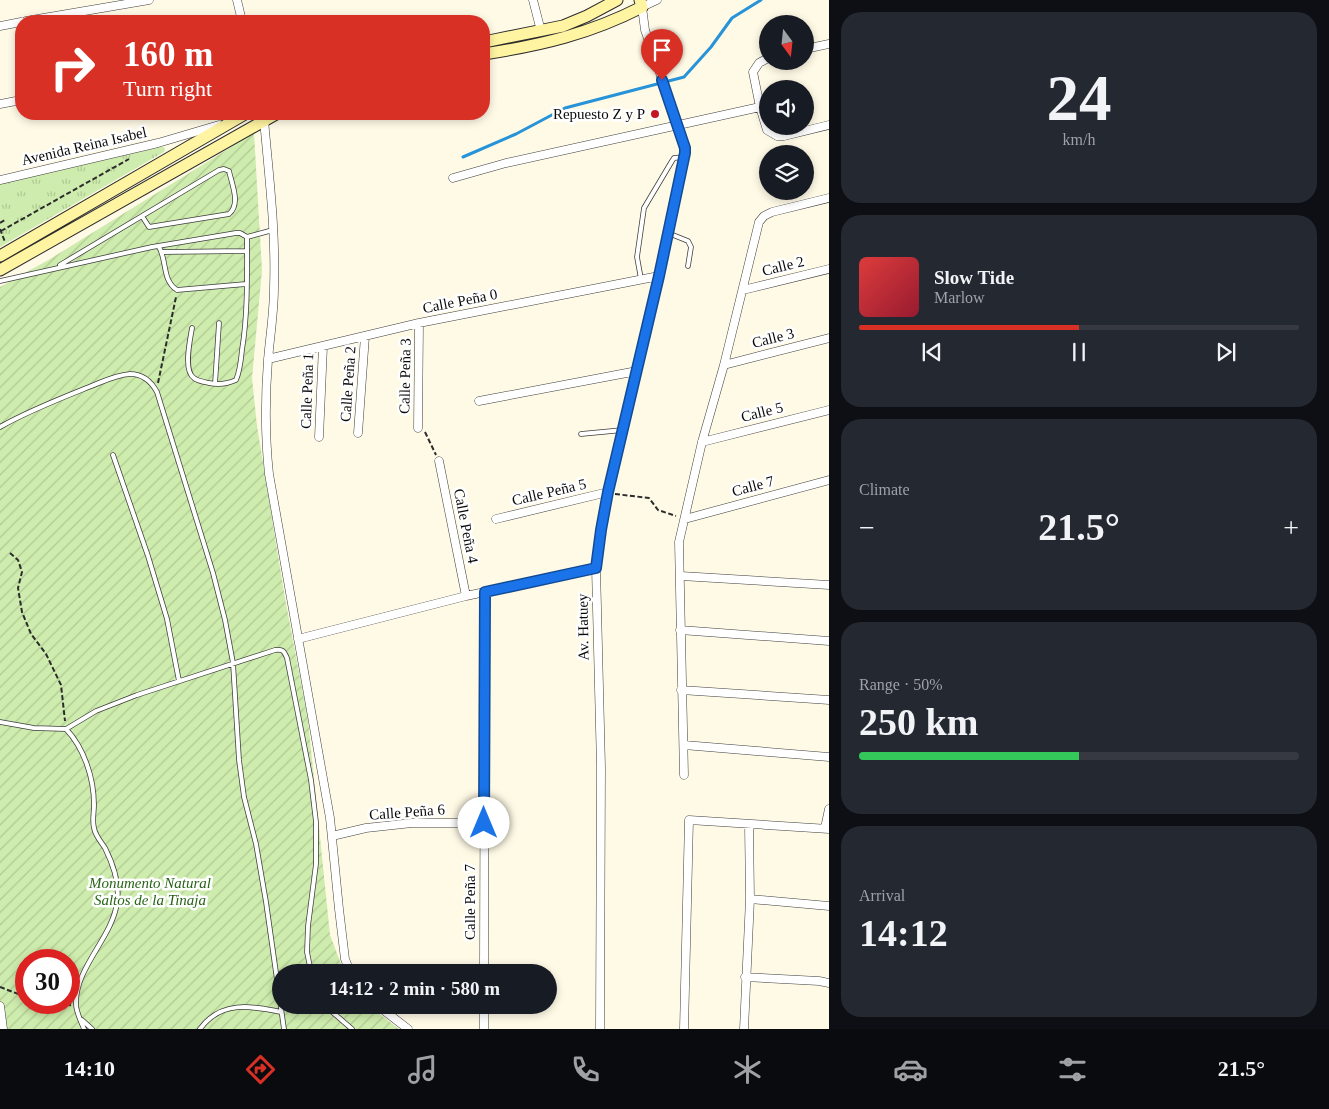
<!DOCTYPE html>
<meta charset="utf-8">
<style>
body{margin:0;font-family:"Times New Roman",serif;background:#242831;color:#f1f3f6;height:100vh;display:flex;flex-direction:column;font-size:19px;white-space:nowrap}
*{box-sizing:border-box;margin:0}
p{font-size:16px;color:#9ea1a6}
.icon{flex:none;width:28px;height:28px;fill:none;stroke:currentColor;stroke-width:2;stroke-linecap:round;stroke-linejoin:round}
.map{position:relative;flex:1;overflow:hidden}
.drawer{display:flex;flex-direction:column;gap:12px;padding:12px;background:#0d0f14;width:500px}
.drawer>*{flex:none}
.top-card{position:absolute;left:15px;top:15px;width:475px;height:105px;border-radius:20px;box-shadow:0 2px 8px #0003;background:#d93025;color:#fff;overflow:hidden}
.needle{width:32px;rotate:165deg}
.buttons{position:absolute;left:759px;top:15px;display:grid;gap:10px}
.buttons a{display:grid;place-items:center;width:55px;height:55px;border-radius:50%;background:#171b24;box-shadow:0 2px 8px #0003;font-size:25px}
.speed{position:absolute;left:15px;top:949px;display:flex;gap:10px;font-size:25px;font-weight:700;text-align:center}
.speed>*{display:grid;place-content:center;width:65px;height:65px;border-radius:50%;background:#171b24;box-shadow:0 2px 8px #0003;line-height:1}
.speed .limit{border:8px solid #d22;background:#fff;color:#111}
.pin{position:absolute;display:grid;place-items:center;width:42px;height:42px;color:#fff;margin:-51px -21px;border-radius:50% 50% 50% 0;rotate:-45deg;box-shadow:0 0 5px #0007}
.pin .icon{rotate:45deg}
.me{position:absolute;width:55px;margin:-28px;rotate:0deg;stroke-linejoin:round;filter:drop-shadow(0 0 4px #0008)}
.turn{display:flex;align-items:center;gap:18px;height:105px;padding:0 25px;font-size:22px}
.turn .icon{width:65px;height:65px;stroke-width:2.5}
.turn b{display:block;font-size:35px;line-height:42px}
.big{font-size:38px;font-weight:600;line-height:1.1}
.drawer .tile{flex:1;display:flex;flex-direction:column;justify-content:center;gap:8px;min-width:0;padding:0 18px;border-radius:20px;background:#242831}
.drawer .dial{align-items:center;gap:0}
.dial b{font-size:65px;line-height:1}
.song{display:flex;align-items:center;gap:15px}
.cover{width:60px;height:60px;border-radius:8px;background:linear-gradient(135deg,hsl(0 70% 55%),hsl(350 70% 35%))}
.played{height:5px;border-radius:2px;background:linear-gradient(90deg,#d93025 50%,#363941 50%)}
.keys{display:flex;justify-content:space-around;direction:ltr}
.heat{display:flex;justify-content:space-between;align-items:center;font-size:28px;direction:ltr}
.charge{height:8px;border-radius:4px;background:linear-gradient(90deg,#34c759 50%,#363941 0)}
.trip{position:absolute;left:272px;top:964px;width:285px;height:50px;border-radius:25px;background:#171b24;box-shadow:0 2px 8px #0003;font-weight:600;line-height:50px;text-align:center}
.menu{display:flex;height:80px;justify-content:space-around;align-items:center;background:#090b0e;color:#9ea1a6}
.menu .icon{width:35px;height:35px}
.menu .on{color:#d93025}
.menu b{font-size:22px;color:#f1f3f6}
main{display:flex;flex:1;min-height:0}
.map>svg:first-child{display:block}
</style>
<main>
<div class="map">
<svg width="829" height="1029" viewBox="0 0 829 1029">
<defs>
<pattern id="park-tufts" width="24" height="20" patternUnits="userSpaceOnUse" patternTransform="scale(1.25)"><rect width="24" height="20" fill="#ceecad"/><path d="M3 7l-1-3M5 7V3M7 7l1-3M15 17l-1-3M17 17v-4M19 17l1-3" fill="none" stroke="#b0c994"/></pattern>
<pattern id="garden-furrows" width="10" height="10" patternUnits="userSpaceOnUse" patternTransform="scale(1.25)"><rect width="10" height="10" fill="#ceecad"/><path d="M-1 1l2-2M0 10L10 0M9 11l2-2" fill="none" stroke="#b0c994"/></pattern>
</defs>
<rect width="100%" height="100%" fill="#fffae6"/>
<path fill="url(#park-tufts)" d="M161 147H164L165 149 164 152 0 247V184Z"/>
<path fill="url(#garden-furrows)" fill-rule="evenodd" d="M254 133 262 270 252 378 257 426 285 598 308 720 330 935 344 972H281V1005H368L399 1029H0V287L50 259ZM26 960H69V1002H26Z"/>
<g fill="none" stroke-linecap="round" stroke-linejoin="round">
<path stroke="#2793d8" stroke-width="3" d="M463 157 516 134 565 108 684 77 711 47 732 18 761 0"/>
<g stroke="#3d3d3d" stroke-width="5.5">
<path id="lane" d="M668 233 688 241 691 247 688 266
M247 237 273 230
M159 247C167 260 162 281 177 290L246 284
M162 252 247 251
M60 265 219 170 224 169 229 171C232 185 241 204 229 214L149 227 142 216
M641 279 637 257 644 208 672 161 674 158 685 157
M0 281 152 247 236 233H240L247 237C247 274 248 313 242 350 241 360 240 371 236 380 227 384 218 385 209 383 204 382 197 381 194 378 183 371 190 340 192 328
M215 384 219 323
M0 427C28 411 59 399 89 387 102 382 115 375 130 374 143 374 151 381 157 392L213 573 225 620 233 663 239 760 244 797 256 844 266 902 284 1029
M581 434 623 430
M113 455 148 556 167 619 179 681
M0 722 34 728 66 729 96 711 137 695 275 650C283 649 284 651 287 658L311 780 316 822V864L308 926 307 952 311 972
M66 729C84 748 94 778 94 805 94 813 92 820 94 828 95 835 101 842 105 848 113 864 120 885 117 903 112 938 75 968 76 1004 76 1012 81 1021 84 1029
M327 1005 330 1010 352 1029
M82 1020 92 1029
M200 1029C221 1000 251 1006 281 1012"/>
</g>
<g stroke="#3d3d3d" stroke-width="9">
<path id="street" d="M237 0 242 21
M533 0 541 31
M26 21 149 0
M0 26 21 22
M805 49 829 44
M768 58 759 63 753 72 760 107 767 130 777 136H784L829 125
M0 104 21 100
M262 114 264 120C269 176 276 232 274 288 274 312 270 336 268 360 265 398 265 436 269 474L330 818 339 909 345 959 350 972
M453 178 506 163 760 107
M0 180 158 143 219 125
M743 290 829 269
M268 359 419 323 659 276
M724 365 829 338
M479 401 637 371
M418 428 419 323
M358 433 365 336
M319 437 323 346
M702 442 829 410
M439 461 466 596
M496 519 608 492
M685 519 829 480
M681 576 829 585
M680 630 829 641
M298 639 466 596 596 568
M681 690 829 700
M684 745 829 757
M684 775 679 542 702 442 724 365 759 222 764 216 772 212 829 198
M825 828 829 809
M332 836 366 828 412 823H484
M750 899 829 906
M484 972 485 592
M745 977 819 981 829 983
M377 1005 408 1029
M0 1006 3 1029
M484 1029V1005
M600 1029 601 767 596 568 601 530 608 492 659 276 685 153 682 136 645 30 642 7 657 0
M684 1029 689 820 829 829
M744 1029 750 899 749 824"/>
</g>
<g stroke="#2c2c2c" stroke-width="13">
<path id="secondary" d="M484 42 563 26 587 16 617 0
M484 54C542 45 589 34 642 7L640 0
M0 256 245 114
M0 270 276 114"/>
</g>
<path stroke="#2c2c2c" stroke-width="2" stroke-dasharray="5 2.5" stroke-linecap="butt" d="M0 223 5 220
M0 229 5 242
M1 231 129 159
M158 383 176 297
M425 432 436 455
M615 494 649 498 658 510 676 516
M10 553 18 560 22 572 18 588 22 612 31 634 46 654 61 685 65 721
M0 987 26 997
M40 1002 58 1007 71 1005"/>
<use href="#lane" stroke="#fff" stroke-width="4"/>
<use href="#street" stroke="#fff" stroke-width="8"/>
<use href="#secondary" stroke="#fff4a1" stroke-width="11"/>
</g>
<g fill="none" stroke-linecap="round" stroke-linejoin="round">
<g stroke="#114b97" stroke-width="12">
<path id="route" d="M484 823 485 592 596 568 601 530 608 492 659 276 685 153V148L662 80"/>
</g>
<use href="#route" stroke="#1a73e8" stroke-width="9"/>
</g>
<circle fill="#c31822" stroke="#fff" stroke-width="2" cx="655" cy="114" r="5"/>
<g text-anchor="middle" stroke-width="5" stroke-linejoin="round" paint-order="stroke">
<g font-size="15" fill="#0a0a0a" stroke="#fff" text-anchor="end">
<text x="645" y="119">Repuesto Z y P</text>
</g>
<g font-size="15" fill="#0a0a0a" stroke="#fff">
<text transform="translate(84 146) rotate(-13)" y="5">Avenida Reina Isabel</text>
<text transform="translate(783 266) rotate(-14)" y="5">Calle 2</text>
<text transform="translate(460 301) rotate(-11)" y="5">Calle Peña 0</text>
<text transform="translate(773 338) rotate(-14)" y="5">Calle 3</text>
<text transform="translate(405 376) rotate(-89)" y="5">Calle Peña 3</text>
<text transform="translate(348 384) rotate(-86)" y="5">Calle Peña 2</text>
<text transform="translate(307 391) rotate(-88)" y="5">Calle Peña 1</text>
<text transform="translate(762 412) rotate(-14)" y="5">Calle 5</text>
<text transform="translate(753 486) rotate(-15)" y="5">Calle 7</text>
<text transform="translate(549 492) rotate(-13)" y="5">Calle Peña 5</text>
<text transform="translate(466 526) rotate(79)" y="5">Calle Peña 4</text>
<text transform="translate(583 627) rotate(-91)" y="5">Av. Hatuey</text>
<text transform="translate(407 812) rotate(-4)" y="5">Calle Peña 6</text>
<text transform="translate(470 902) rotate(-90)" y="5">Calle Peña 7</text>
</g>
<g font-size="15" font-style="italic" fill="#276516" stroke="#fff">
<text x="150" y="888">Monumento Natural<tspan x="150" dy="17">Saltos de la Tinaja</tspan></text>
</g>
</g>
</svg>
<div class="buttons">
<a><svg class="needle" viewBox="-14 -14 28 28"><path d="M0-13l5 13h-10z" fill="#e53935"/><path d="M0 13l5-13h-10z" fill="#9ea1a6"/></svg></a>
<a><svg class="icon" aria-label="sound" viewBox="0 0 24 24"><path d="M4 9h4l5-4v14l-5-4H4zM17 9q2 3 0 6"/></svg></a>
<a><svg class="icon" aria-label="layers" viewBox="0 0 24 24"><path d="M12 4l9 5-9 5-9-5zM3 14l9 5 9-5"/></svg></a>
</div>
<div class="speed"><div class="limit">30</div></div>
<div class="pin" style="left:662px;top:80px;background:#d93025"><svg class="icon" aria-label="arrive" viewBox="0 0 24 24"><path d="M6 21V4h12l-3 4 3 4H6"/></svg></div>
<svg class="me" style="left:484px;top:823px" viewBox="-20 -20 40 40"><circle r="19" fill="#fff"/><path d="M0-13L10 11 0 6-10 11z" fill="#1a73e8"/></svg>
<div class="trip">14:12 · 2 min · 580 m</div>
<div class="top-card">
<div class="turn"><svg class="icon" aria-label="right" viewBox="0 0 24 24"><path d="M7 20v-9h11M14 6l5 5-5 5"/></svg><div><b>160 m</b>Turn right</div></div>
</div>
</div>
<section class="drawer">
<div class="tile dial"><b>24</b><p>km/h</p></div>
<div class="tile">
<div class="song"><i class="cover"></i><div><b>Slow Tide</b><p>Marlow</p></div></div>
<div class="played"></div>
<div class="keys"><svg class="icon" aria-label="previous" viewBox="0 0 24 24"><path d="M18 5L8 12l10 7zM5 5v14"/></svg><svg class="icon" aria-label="pause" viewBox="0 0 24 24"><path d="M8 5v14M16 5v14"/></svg><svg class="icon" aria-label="next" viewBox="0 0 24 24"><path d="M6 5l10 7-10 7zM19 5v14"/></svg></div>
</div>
<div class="tile"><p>Climate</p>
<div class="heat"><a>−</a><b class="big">21.5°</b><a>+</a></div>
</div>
<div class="tile"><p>Range · 50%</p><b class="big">250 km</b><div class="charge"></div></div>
<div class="tile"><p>Arrival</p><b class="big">14:12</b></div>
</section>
</main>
<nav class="menu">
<b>14:10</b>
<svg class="icon on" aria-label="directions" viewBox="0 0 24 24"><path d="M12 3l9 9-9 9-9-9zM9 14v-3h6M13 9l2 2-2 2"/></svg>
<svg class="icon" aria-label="music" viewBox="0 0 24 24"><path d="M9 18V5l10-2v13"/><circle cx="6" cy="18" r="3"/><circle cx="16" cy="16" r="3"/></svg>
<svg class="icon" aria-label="phone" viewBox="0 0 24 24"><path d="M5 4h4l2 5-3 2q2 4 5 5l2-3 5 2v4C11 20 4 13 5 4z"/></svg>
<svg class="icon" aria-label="climate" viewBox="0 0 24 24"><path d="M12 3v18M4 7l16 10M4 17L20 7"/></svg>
<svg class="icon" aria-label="car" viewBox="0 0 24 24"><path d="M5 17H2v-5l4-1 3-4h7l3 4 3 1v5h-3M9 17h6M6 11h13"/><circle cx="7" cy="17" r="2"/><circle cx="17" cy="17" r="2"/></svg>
<svg class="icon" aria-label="filters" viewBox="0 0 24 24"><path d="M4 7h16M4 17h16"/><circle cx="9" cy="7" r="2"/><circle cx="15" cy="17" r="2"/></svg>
<b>21.5°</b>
</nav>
